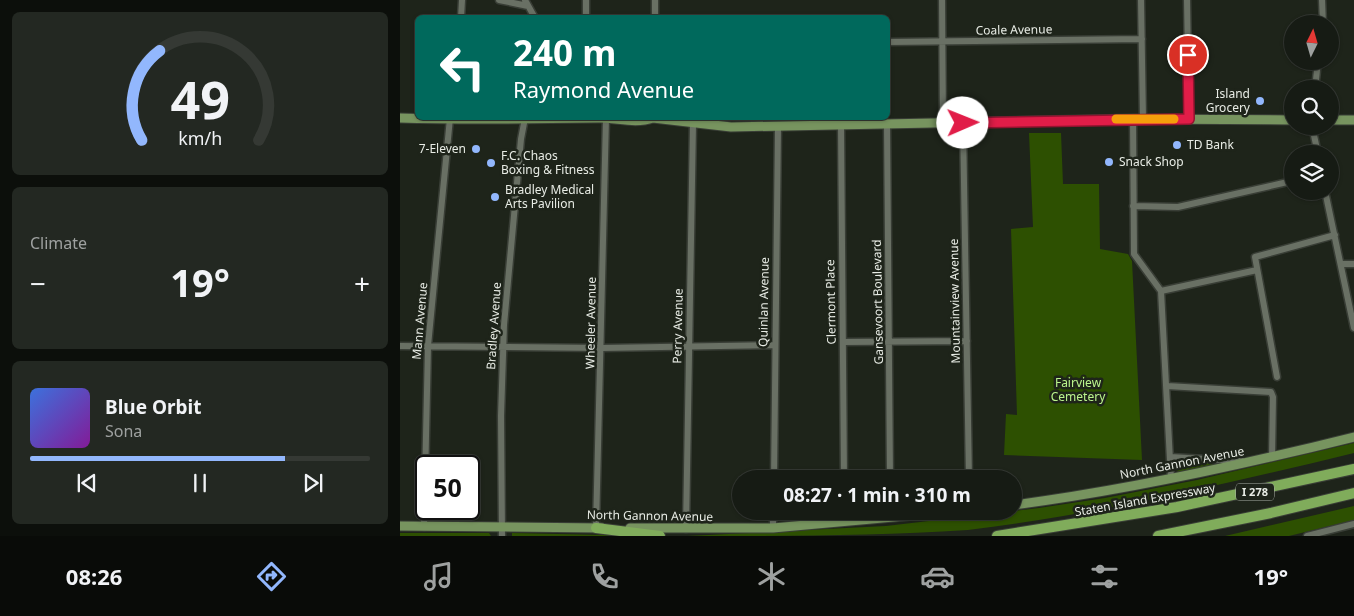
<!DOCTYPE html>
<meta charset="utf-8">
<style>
body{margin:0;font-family:"Noto Sans",sans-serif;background:#232822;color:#f1f3f6;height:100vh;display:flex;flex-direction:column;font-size:19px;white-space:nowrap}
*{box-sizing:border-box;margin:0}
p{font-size:16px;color:#9ea1a0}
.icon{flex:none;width:28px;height:28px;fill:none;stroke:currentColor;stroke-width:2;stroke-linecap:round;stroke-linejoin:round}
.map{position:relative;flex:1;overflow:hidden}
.sheet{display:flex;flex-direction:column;gap:12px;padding:12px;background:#0c0f0b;width:400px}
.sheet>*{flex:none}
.top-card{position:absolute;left:15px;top:15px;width:475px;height:105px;border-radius:8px;box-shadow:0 1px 4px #0004,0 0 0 1px #353934;background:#00695c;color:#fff;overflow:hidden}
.needle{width:32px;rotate:5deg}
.buttons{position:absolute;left:884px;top:15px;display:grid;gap:10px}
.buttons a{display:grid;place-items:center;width:55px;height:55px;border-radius:50%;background:#161b14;box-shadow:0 1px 4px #0004,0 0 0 1px #353934;font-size:25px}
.speed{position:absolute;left:15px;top:455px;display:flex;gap:10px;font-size:25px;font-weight:700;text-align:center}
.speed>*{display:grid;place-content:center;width:65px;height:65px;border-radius:50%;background:#161b14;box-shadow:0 1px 4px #0004,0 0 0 1px #353934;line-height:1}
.speed .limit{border:2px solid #111;border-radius:8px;background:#fff;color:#111}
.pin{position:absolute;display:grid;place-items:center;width:42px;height:42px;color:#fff;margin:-21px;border:2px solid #fff;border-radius:50%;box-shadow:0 1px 5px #0007}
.me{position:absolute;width:55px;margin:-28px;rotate:89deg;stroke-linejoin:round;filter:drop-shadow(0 0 4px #0008)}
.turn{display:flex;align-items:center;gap:18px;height:105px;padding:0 15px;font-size:22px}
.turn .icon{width:65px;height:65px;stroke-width:2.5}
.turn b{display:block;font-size:35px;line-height:42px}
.big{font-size:38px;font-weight:700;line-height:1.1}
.sheet .tile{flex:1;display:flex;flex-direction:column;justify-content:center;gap:8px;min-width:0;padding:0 18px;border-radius:8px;background:#232822}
.sheet .dial{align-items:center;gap:0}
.dial svg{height:130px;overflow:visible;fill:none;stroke:#353934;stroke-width:7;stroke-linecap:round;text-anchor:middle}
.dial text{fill:#f1f3f6;stroke:none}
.song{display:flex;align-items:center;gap:15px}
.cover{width:60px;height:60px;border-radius:8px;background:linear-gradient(135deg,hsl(220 70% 55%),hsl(290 70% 35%))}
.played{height:5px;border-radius:2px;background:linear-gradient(90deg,#92b7fd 75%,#353934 75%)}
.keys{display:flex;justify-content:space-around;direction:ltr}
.heat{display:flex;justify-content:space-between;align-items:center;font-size:28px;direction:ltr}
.trip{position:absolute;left:332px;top:470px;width:290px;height:50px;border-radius:25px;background:#161b14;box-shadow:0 1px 4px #0004,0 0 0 1px #353934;font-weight:700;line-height:50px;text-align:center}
.tab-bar{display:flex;height:80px;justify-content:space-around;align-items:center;background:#090b08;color:#9ea1a0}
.tab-bar .icon{width:35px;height:35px}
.tab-bar .selected{color:#92b7fd}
.tab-bar b{font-size:22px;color:#f1f3f6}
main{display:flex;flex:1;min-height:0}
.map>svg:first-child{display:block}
</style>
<main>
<section class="sheet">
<div class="tile dial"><svg viewBox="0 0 100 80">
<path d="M14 69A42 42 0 1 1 86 69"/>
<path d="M14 69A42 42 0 0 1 25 14" stroke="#92b7fd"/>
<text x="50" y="56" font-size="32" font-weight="700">49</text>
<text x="50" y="72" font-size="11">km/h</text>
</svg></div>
<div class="tile"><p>Climate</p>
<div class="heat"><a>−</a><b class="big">19°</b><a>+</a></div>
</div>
<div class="tile">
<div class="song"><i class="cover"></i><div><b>Blue Orbit</b><p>Sona</p></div></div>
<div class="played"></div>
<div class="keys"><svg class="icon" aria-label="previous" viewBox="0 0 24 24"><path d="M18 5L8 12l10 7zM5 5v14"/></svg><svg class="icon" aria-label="pause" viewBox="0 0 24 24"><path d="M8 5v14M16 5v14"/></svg><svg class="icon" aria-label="next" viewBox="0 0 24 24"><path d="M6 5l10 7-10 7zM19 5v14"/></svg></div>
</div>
</section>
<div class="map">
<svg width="954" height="536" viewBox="0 0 954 536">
<rect width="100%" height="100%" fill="#1e241a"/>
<path fill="#2d5001" d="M629 133H661L663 184H699L700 249 728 254 732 261 742 460 604 455 606 414 617 415 611 229 633 227Z
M954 443V453C826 484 699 514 568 530 475 536 380 536 287 536L486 526 639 508 705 498 797 480Z
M779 461 822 463H824L779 473 776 470V463Z
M954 506V520L889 536H825Z
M0 533H89L91 536H0Z
M112 533 204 535 212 536H112Z"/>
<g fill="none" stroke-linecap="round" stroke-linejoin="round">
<g stroke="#393e36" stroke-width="9">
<path id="minor" d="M99 0 128 6
M125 0 135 18
M186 0V18
M542 0 543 123
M741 0 743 119
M787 0 789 119
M922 0 923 24
M61 18 62 0
M255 18V0
M488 42 742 39
M915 89 918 61
M733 119 734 254 761 291
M563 123 569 479
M441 125 444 479
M487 125 490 479
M912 126 918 154
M925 191 954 328
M733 206 778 207 892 181
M941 264H954
M761 291 771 479
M761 291 857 270
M443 342 567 341
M0 346 202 348 375 345
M877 377 855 257 935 235
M767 386 871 392 873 397 872 457
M770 457 842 461
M374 479 378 126
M444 511V522
M24 527 28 346 50 118
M196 528 206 118
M373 528V511
M286 529 293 124
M102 536 101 416 104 325 121 139 125 118
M907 536 954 524"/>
</g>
<g stroke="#393e36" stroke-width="11">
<path id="major" d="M0 118C67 120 133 119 200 118 218 118 235 124 253 118
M253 118 331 127 733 119 892 120
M930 120H954
M614 505C729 490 842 465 954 437
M0 526 202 528
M230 528H373L559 511"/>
</g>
<g stroke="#393e36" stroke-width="12">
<path id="highway" d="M196 528 260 536
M597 536 777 507 954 469
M758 536 871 513 954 493"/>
</g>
<use href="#minor" stroke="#697064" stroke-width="6"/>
<use href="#major" stroke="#77945f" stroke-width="9"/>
<use href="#highway" stroke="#80ac5b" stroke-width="10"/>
</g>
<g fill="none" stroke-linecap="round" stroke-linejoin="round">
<g stroke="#92132f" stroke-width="12">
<path id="route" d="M563 123 789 119 788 55"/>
</g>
<use href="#route" stroke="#e11d48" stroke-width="9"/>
<path stroke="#f59e0b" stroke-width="9" d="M716 119H774"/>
</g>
<g fill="#92b7fd" stroke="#1e241a" stroke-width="2">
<circle cx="860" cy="101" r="5"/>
<circle cx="777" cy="145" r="5"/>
<circle cx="76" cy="149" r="5"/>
<circle cx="709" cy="162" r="5"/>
<circle cx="91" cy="163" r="5"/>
<circle cx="95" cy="197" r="5"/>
</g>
<g text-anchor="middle" stroke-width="5" stroke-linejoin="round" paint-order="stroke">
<rect fill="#1e241a" stroke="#abb0a8" stroke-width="1" x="836" y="483.5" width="38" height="17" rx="4"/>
<g font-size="11" font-weight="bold" fill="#e8ece5">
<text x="855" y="496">I 278</text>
</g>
<g font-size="12" fill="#e8ece5" stroke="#1e241a">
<text transform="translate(614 30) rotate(-1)" y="4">Coale Avenue</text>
<text transform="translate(555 301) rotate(-91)" y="4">Mountainview Avenue</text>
<text transform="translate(364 302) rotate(-89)" y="4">Quinlan Avenue</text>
<text transform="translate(431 302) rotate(-91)" y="4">Clermont Place</text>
<text transform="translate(478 302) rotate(-91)" y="4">Gansevoort Boulevard</text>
<text transform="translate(20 321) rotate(-85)" y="4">Mann Avenue</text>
<text transform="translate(191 323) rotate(-89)" y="4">Wheeler Avenue</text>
<text transform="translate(94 326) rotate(-86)" y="4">Bradley Avenue</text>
<text transform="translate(278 326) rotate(-89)" y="4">Perry Avenue</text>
<text transform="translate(782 463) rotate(-11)" y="4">North Gannon Avenue</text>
<text transform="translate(745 500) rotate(-10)" y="4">Staten Island Expressway</text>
<text transform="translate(250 516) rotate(1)" y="4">North Gannon Avenue</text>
</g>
<g font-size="12" fill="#e8ece5" stroke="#1e241a" text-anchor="start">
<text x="850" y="98" text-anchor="end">Island<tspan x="850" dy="14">Grocery</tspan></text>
<text x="787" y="149">TD Bank</text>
<text x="66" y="153" text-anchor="end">7-Eleven</text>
<text x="101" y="160">F.C. Chaos<tspan x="101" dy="14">Boxing &amp; Fitness</tspan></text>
<text x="719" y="166">Snack Shop</text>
<text x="105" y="194">Bradley Medical<tspan x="105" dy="14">Arts Pavilion</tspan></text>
</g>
<g font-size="12" fill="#bbf48d" stroke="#1e241a">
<text x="678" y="387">Fairview<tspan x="678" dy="14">Cemetery</tspan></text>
</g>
</g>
</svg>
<div class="buttons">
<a><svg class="needle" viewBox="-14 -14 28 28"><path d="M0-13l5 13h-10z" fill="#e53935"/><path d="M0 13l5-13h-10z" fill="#9ea1a0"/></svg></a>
<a><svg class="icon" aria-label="search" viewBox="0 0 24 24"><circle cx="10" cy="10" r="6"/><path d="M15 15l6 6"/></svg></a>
<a><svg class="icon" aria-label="layers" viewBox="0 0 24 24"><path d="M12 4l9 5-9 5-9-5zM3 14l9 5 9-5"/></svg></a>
</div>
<div class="speed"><div class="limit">50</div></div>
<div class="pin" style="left:788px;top:55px;background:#d93025"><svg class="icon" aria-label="arrive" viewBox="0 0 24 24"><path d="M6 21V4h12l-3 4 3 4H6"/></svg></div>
<svg class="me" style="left:563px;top:123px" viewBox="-20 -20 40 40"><circle r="19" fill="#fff"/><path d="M0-13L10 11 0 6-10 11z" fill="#e11d48"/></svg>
<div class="trip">08:27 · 1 min · 310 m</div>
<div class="top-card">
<div class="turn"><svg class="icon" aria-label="left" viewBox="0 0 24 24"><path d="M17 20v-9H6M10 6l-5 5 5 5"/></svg><div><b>240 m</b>Raymond Avenue</div></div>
</div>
</div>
</main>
<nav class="tab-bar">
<b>08:26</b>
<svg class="icon selected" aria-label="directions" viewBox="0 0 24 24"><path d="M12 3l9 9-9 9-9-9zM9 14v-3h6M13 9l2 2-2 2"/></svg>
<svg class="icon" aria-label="music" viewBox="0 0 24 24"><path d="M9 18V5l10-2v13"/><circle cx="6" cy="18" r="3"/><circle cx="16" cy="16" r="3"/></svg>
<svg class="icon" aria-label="phone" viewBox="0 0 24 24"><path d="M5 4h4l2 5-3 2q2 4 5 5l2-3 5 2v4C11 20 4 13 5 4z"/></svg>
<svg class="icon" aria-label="climate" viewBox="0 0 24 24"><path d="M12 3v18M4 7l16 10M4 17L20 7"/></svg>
<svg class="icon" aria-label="car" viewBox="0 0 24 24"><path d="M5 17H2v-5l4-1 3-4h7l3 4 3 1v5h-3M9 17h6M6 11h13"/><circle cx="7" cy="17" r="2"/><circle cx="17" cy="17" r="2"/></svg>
<svg class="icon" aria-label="filters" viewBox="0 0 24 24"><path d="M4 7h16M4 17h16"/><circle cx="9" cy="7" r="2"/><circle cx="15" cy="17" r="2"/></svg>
<b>19°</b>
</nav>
